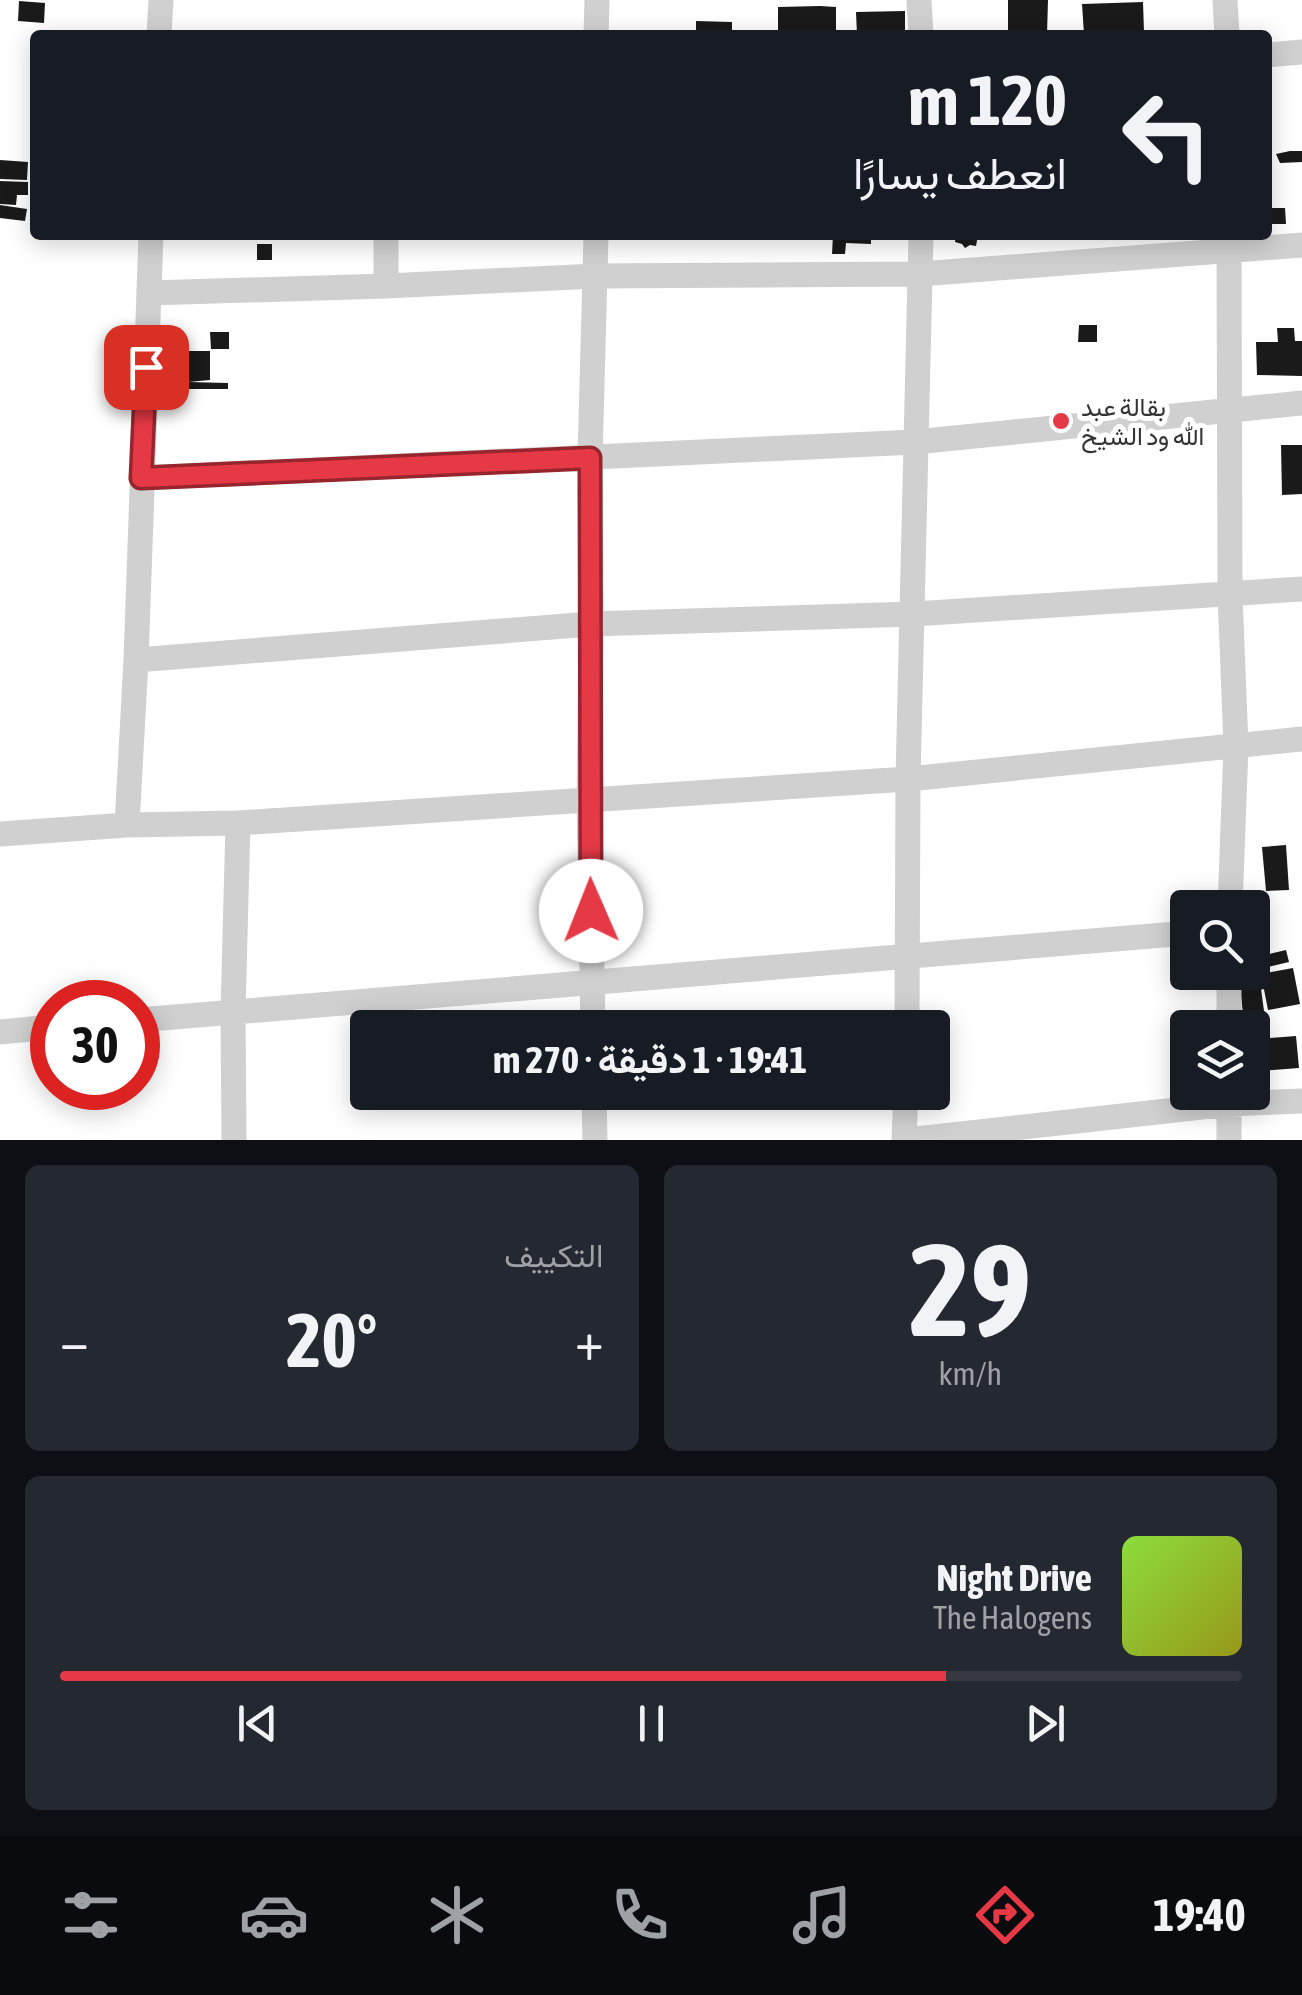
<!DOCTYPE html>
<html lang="ar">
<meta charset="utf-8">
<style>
body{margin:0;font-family:"Asap Condensed",Vazirmatn,sans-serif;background:#242831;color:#f1f3f6;direction:rtl;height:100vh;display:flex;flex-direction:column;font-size:38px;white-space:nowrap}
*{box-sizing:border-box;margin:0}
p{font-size:32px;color:#9ea1a6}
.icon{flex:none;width:55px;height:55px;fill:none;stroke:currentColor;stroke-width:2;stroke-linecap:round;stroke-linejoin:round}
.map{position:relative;height:1140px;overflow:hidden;direction:ltr}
.sheet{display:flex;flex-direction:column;gap:25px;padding:25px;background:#0d0f14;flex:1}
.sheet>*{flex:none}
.guide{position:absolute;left:30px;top:30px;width:1242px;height:210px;border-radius:10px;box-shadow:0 5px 25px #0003;direction:rtl;background:#171b24;color:#f1f3f6;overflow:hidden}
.buttons{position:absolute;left:1170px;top:890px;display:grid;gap:20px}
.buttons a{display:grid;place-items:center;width:100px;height:100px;border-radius:10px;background:#171b24;box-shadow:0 5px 25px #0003;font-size:50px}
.speed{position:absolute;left:30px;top:980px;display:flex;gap:20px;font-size:50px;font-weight:700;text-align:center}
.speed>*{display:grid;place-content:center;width:130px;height:130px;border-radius:50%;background:#171b24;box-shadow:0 5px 25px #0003;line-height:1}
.speed .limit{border:15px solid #d22;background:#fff;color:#111}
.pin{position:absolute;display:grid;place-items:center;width:85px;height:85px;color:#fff;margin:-42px;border-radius:20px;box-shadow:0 5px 15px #0006}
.me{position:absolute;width:110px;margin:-55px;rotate:359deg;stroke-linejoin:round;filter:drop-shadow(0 0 8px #0008)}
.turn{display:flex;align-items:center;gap:35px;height:210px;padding:0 40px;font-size:45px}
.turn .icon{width:130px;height:130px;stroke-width:2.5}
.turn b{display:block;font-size:70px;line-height:85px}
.big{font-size:75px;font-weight:700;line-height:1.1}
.sheet .card{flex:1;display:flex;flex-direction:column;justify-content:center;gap:15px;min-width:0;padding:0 35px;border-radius:15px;background:#242831}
.sheet .dial{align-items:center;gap:0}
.dial b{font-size:130px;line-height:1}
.song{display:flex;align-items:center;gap:30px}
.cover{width:120px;height:120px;border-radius:15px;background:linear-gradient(135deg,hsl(90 70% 55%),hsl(60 70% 35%))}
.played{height:10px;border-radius:5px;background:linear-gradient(90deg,#e63946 75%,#363941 75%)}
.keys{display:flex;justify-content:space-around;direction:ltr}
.heat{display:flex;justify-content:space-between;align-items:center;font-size:55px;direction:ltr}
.sheet .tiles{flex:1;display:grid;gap:25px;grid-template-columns:1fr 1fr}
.card:last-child{grid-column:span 2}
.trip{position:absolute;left:350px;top:1010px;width:600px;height:100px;border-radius:10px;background:#171b24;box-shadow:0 5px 25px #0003;font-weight:700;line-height:100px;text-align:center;direction:rtl}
.menu{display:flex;height:160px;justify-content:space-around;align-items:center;background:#090b0e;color:#9ea1a6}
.menu .icon{width:70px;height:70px}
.menu .current{color:#e63946}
.menu b{font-size:45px;color:#f1f3f6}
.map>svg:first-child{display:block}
</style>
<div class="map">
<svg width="1302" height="1140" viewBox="0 0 1302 1140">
<rect width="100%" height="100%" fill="#fff"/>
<path fill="#1a1a1a" d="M1008 0H1048L1047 35H1008Z
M19 1 45 3 44 23 18 21Z
M1143 2 1144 32 1084 34 1082 4Z
M820 6 836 7V35H778V7Z
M905 11V35H857L856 12Z
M696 21 732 22V35H696Z
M1290 151H1302V162L1280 163 1276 154Z
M0 160 28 162 27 180 0 179Z
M0 181 28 182V195H17L16 205 0 204Z
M0 205 27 209 25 221 0 218Z
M1272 208H1285L1286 224H1272Z
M833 235H871V244L846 243 845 254H832Z
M956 235H978L976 246 970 245 965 248 962 244 955 242Z
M257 244H272V260H257Z
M1079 325H1097V342H1078Z
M1277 328H1294L1295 341H1302V376L1257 375 1256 342H1278Z
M210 332H229V349H211Z
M187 351H210V380L188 382 228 383V389H165L166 374 188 375Z
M1281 445H1302V494L1282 495Z
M1286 845 1289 890 1266 891 1262 847Z
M1286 950 1289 962 1260 969 1257 957Z
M1293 968 1300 1004 1268 1010 1261 974Z
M1259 974 1264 1011 1243 1014 1239 977Z
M1296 1036 1299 1068 1260 1071 1257 1039Z"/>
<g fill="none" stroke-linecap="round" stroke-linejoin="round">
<path stroke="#d0d0d0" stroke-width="25" d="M919 0 921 35
M1225 0 1227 35
M159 35 161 0
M596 35 597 0
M1268 55 1302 52
M386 235V286
M1229 238 1230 594 1236 746 1230 908
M149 293 386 286 596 276 920 274 1302 245
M141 478 915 442 1302 403
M136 660 591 624 914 614 1302 589
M127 825 136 660 151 235
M0 834 127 825 238 823 908 779 1302 739
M138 1020 1188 933
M593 1028 589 802 591 624 590 459 596 235
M907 1028 908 779 921 235
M1229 1028V972
M0 1032 52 1027
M594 1092 595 1140
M1229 1092V1140
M234 1140 233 1012 238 823
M904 1140 906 1092
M907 1140 1229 1104 1302 1101"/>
</g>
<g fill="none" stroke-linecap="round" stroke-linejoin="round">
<g stroke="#96252e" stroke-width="25">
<path id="route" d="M146 367 141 478 590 458 591 911"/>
</g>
<use href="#route" stroke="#e63946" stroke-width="18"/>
</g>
<circle fill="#e63946" stroke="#fff" stroke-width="4" cx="1061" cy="421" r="10"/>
<g text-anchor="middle" stroke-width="10" stroke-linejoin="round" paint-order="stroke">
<g font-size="25" fill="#333" stroke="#fff" text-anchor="start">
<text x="1081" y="416">بقالة عبد<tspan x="1081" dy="29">الله ود الشيخ</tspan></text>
</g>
</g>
</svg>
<div class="buttons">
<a><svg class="icon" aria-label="search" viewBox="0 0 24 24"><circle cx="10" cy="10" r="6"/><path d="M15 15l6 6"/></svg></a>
<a><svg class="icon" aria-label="layers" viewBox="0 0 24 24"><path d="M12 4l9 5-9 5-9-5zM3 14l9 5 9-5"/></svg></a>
</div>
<div class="speed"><div class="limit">30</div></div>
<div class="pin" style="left:146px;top:367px;background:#d93025"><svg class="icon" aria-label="arrive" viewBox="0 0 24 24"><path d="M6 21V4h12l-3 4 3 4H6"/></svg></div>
<svg class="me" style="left:591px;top:911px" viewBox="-20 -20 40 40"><circle r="19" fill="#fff"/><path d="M0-13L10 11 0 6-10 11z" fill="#e63946"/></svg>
<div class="trip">19:41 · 1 دقيقة · 270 m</div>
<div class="guide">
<div class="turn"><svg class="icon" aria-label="left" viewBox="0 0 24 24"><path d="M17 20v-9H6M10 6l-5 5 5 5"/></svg><div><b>120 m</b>انعطف يسارًا</div></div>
</div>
</div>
<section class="sheet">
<div class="tiles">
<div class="card dial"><b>29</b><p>km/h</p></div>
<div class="card"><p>التكييف</p>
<div class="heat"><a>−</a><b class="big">20°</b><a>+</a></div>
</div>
<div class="card">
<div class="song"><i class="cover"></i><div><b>Night Drive</b><p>The Halogens</p></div></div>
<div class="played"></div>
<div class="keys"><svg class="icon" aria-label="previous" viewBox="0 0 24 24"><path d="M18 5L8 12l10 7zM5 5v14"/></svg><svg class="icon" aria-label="pause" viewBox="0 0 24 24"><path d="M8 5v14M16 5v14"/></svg><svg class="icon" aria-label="next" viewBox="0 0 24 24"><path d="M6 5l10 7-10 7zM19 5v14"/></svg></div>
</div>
</div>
</section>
<nav class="menu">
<b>19:40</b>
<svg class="icon current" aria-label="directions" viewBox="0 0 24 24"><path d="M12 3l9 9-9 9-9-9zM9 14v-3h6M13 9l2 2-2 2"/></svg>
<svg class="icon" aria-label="music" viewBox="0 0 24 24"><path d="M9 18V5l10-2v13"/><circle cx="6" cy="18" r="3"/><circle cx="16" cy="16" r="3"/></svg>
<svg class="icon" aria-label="phone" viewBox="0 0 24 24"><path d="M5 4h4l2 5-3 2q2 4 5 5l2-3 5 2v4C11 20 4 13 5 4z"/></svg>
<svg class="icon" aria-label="climate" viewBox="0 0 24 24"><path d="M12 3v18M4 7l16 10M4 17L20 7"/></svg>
<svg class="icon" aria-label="car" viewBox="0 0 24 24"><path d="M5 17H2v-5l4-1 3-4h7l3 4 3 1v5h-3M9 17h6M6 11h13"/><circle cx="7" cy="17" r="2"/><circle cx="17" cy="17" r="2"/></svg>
<svg class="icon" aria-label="filters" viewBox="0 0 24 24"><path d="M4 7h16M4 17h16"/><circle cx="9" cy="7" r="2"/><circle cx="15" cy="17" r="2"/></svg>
</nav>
